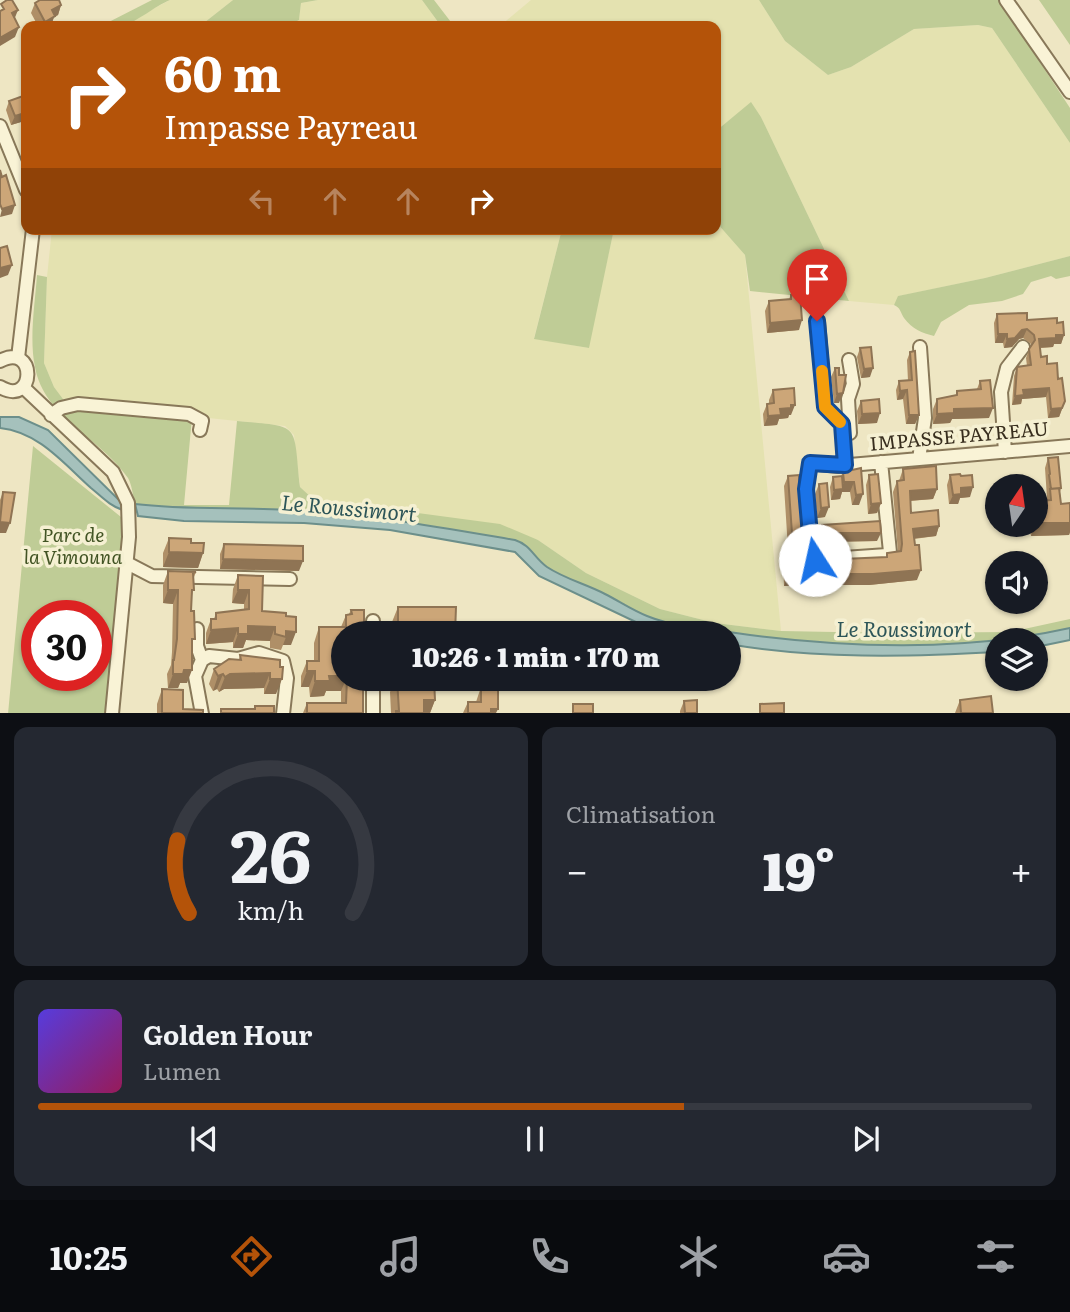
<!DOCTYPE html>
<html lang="fr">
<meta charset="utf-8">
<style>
body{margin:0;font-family:Literata,serif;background:#242831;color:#f1f3f6;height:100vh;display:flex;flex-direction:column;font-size:26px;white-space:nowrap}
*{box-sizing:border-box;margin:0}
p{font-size:23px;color:#9ea1a6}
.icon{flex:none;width:38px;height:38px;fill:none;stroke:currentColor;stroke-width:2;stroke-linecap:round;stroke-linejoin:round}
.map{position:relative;height:713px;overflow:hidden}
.details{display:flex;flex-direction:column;gap:14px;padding:14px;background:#0d0f14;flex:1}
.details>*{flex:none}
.guide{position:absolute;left:21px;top:21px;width:700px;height:214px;border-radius:14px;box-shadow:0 2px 5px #0004;background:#b45309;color:#fff;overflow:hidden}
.needle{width:46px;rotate:13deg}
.fabs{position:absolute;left:985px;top:474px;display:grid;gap:14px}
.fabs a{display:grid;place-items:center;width:63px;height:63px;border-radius:50%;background:#171b24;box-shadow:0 2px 5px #0004;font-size:35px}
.speed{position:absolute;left:21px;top:600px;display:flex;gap:14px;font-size:35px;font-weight:700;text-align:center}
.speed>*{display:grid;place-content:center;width:91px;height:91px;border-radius:50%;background:#171b24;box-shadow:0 2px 5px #0004;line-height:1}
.speed .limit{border:10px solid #d22;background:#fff;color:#111}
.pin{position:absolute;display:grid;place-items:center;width:60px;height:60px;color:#fff;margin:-72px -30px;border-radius:50% 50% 50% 0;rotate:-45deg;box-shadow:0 0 7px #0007}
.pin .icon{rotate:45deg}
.me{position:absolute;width:77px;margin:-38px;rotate:350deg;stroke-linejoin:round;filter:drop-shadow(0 0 5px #0008)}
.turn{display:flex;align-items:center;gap:24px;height:147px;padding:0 28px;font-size:32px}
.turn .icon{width:91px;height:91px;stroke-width:2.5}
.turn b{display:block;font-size:49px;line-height:60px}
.lanes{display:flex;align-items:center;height:66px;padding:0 28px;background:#0003;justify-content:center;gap:35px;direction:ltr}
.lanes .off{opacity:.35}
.big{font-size:52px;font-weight:800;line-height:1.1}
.details .tile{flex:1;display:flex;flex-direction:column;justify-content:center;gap:10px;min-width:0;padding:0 24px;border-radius:14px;background:#242831}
.details .dial{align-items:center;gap:0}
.dial svg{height:182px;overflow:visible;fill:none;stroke:#363941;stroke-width:7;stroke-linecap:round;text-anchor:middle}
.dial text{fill:#f1f3f6;stroke:none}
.song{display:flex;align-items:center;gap:21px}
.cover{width:84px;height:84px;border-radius:10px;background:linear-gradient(135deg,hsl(250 70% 55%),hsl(330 70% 35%))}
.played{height:7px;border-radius:4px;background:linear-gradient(90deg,#b45309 65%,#363941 65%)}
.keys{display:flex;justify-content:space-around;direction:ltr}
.heat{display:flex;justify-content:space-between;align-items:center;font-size:38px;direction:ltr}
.details .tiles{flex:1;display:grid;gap:14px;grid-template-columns:1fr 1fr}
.tile:last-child{grid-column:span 2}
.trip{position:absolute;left:331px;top:621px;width:410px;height:70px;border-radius:35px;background:#171b24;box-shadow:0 2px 5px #0004;font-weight:800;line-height:70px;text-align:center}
.menu{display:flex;height:112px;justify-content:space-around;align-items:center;background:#090b0e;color:#9ea1a6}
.menu .icon{width:49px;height:49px}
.menu .active{color:#b45309}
.menu b{font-size:32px;color:#f1f3f6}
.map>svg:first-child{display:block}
</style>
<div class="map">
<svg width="1070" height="714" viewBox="0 0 1070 714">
<rect width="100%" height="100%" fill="#eee6c3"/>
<path fill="#e4e2b0" d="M170 0H233L200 26H121Z
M318 0H422L441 26H287L299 20 301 3Z
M531 0H759L785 41 828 75 851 67 914 29 978 25 992 28 1070 143V256L985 278 899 296 894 305 849 301 761 117 751 103 716 131V26H500Z
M716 222 745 255 781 631 715 623 660 609 586 573 538 540 403 510 313 499 300 487 294 435 285 426 66 403 54 387 44 363 47 277 52 229H562L534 338 588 348 614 229H716Z"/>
<path fill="#bfcc96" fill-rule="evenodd" d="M152 0H170C155 6 137 22 124 25 117 27 109 26 101 26Z
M233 0H318L301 3 299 20 287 26H200Z
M422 0H434L454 26H441Z
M759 0H999L1070 108V143L992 28 978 25 914 29 851 67 828 75 785 41Z
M1039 0H1070V45Z
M751 102 761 117 849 301 750 291 745 255 716 222V131Z
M562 229H614L589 348 534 339Z
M1070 256V276L1056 279 1051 276 1031 282 1023 294 1002 301 969 305 941 322 934 336C922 333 912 329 904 318 900 312 901 308 894 305L898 296 985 278Z
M37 275 47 277 44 363 54 387 66 403 192 417 184 505H229L237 421C302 427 293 422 300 487L313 499 500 524 538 540 586 573 660 609 715 623 781 631 888 633 1010 632 1070 619V628C963 653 845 648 736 633 707 630 674 627 647 616 633 610 619 600 605 594 586 585 565 579 547 567 534 558 531 545 515 540 439 527 363 513 286 510 235 508 185 511 135 504 133 496 132 485 128 478 101 438 44 418 35 367 29 338 35 304 37 275Z
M33 446 121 517 124 537 106 713 8 714ZM37 616H96V676H37Z"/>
<path fill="#a5c1bc" stroke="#6c8f8b" stroke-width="2" d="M0 417H19L48 430 120 501 123 510C110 506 102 497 91 488 64 464 39 432 0 428Z
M135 504C185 510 235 507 286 510 363 513 439 527 515 540 531 545 534 558 547 567 565 579 586 584 605 594 619 601 632 610 647 616 674 627 707 630 736 633 843 648 964 652 1070 628V640L1036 647V640H998L997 652C908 657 816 659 728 644V634L672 633 640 624 539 576 515 552 390 530 304 523 184 521 138 516Z"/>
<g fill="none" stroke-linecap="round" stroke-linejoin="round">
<g stroke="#887859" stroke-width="16">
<path id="minor" d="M1006 0 1070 92
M0 126 26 190
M818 321 825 407 842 424 845 465
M18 358 33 229
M849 360 853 384 848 399 850 433
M0 361C37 341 36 408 0 387
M23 387 113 472 128 503 129 537 112 714
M51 415 61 408 78 404 189 414 202 421 200 430
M1005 452 1001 392 1007 368 1023 347
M919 459 925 418 920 347
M881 462 890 552 887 555 815 560 812 558 806 489 810 463 838 466 1070 446
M127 563 152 576 290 579
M373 621V634
M197 629V646L202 660
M373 679V714
M202 714 195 676 202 660 209 656 238 659 259 653 283 661 287 678 283 714"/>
</g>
<use href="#minor" stroke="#f9f3d6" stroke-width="12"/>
</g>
<path fill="#af8f67" d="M35 3 61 5 58 15 54 17 50 26H38L31 13Z
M26 95V124L23 126 21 122 11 125 6 110 9 101Z
M791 295 799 330 767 333 765 311 769 301 789 299Z
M997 314 1027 320 1057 323 1064 335 1061 344H1054L1053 347 1040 348 1041 357 1058 379 1065 401 1059 417 1048 418 1046 397 1022 399 1021 404 1012 405 1014 376 1017 367 1027 366 1026 358 1031 344 1023 338 1019 339 1012 347 1004 348 1003 343H995L994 323Z
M860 348 870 377 861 378 857 357Z
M910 352 919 415 915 424H906L903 399 897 400 896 390 899 381H908L907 360Z
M835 368 839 403H834L831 377Z
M980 381 989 418 952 419 950 423 933 424V409L937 399 956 395 957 391 977 389Z
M773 390 791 415H789L788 418 779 419 777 425 764 426 763 414 767 404H769V400Z
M861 401 877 423 858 424 857 411Z
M1048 458 1061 488 1060 492 1061 504 1070 503V532L1069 535 1031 536 1030 531 1001 533 1000 525H1036L1047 498 1045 468Z
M861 468 859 505H852L850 492H842L840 499 831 500 830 487 833 477 841 476 843 472Z
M903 469 937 489 933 499 910 501 911 513 939 526 936 536 914 539 917 580 869 585H832V587L813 586V584L784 586 783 560 787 549H788L784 486 788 476 808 556 820 560 886 557 887 553 898 552 893 492 897 481H899Z
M869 475 881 503 877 513 868 514 866 485Z
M950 475 970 497 960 498 958 504H949L947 485Z
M819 484 825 517 817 518 815 494Z
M3 492 6 533H0V500Z
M822 525 877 541 820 542 819 533Z
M169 538 191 543 203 553 198 568 163 567V553Z
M224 544 299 571 220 569V554Z
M168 571 196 572 194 577 192 596V647L187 683H180L178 688H168L167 674 171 665 172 652 173 604 163 603V585Z
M238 575 263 576 262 611 286 613 291 645H283L281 650 270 648V641L246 640 243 648H233V642L206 644V633L211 619H214L216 613 244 610V604L232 603 233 589Z
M398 607 455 634H390V627Z
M351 610H364L343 679H363V713H303L307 703H341V691H326L324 696 310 697 309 687H301V676L307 661H314V643L319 627H341L346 615 349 614Z
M240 655 280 660 276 694H264V688L224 689 219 692 217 689 213 691 209 684 214 669 239 660Z
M395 679H434L435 700 430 713H391L390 692Z
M624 679H650L647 687H636V689H624Z
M481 687 496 713H463L468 702H476Z
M162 689 183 709 203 713H157V704Z
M960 700 993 713H955Z
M684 701 697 713H680V711Z"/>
<path fill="#8f7454" d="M61 5 58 15 54 17 51 26H43L52 10Z
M18 10 14 20 12 13Z
M19 27 15 37 0 46V38Z
M25 113 21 122 11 125 15 116Z
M26 116V124L23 126Z
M15 205 12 214 0 217 2 209Z
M12 265 8 275 0 278V268Z
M802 320 799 330 767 333 770 323Z
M1027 329 1023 338 1019 339 1012 347 1004 348 1007 339 1022 330Z
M998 334H1007L1003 343H995Z
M1056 335H1064L1061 344H1054L1053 347 1036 348 1039 339Z
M873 368 870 377 861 378 864 369Z
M1049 388 1046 397 1022 399 1021 404 1012 405 1015 396 1023 390Z
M907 390 903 399 897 400 900 391Z
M843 393 839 403H834L837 394Z
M1065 401 1059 417 1048 418 1051 409Z
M791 405H795L791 415H789L788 418 779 419 777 425 764 426 768 416 780 409Z
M993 408 989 418 952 419 950 423 933 424 937 414 954 409Z
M880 413 877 423 858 424 862 414Z
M909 415H919L915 424H906Z
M844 482H854L850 492H842L840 499 831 500 834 490 841 489Z
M973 487 970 497 960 498 958 504H949L953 495 961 488Z
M937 489 933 499 906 501 910 491Z
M863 494 859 505H852L856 495Z
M881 503 877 513 868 514 871 504Z
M829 507 825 517 817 518 821 508Z
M0 522 10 523 6 533H0Z
M1036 523H1070V532L1069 535 1031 536Z
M1004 525H1032L1030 531 1001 533Z
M939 526 936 536 909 539 913 529Z
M823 533H881L877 541 820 542Z
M169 552 203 553 198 568 163 567Z
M223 559 303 561 299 571 220 569Z
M921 570 917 580 869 585H832V587L813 586 817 575Z
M817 573 813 584 784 586 788 575Z
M168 590H178L173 604 163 603Z
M238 590H249L244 604 232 603Z
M248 626 275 627 270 641 246 640 243 648H233L238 634Z
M238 628 233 642 206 644 211 630Z
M286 631 296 632 291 645H283L286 637Z
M184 670H192L187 683H180L178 688H168L173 674Z
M307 671H315L309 687H301Z
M270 673 264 688 224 689 219 692 225 677 230 674Z
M223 674 217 689 213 691 218 676Z
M329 676H343V679H346L341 691H326L324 696 310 697 315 681Z
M270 679H282L276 694H264Z
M628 679H650L647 687H636V689H624Z
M545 684H554L552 689H543Z
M424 700H435L430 713H419Z
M491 709H498L496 713H489Z"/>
<path fill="#cca678" stroke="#8f7454" stroke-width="2" d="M7 0H12L18 10 12 13 19 27 0 38V11L4 9 1 4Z
M40 0H59L61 5 52 10 55 16 45 22 35 3Z
M26 95V116L25 113 15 116 9 101Z
M0 170 2 177 6 175 15 205 2 209 0 204Z
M7 246 12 265 0 268V248Z
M800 294 802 320 770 323 769 301 791 299V295Z
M1027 313V320L1057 318V323L1063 322 1064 335H1056V338L1039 339 1041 357 1047 356V364L1057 363 1058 379 1062 378 1065 401 1062 408 1051 409 1049 388 1023 390 1024 395 1015 396 1017 367 1031 365 1029 349 1035 340 1034 335 1027 329 1022 330 1015 338 1007 339V334H998L997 314Z
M871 347 873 368 864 369 860 348Z
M915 351 919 415H909L907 390 900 391 899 381 912 380 910 352Z
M835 368H839V375H846L843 393 837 394Z
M990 380 993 408 954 409V413L937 414V399L957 395V391L981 389 980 381Z
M794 388 795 405H791V408L780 409 781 415 768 416 767 404 774 403 773 390Z
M879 399 880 413 862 414 861 401Z
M1058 457 1061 488 1051 489 1049 475 1050 474 1048 458Z
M936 466 937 489 910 491 911 513 938 510 939 526 913 529 915 545H919L921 570 873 574H836V576L817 575V573L788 575 787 549 793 548 788 476 799 475V481L801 480 808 556 819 558 820 560 887 557V553L901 551 902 544 897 481 904 480 903 469Z
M861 468 863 494 856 495 854 482H844L843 472Z
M878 474 881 503 871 504 869 475Z
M960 474 961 476 972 475 973 487 961 488V494L953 495 950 475Z
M842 476 843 489 834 490 833 477Z
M827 483 829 507 821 508 819 484Z
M1059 488 1061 504 1070 503V523H1036V501L1051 500 1050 489Z
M3 492 15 493 10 523 0 522Z
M880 521 881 533H823L822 525Z
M169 538 191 539V543H204L203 553 169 552Z
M224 544 303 546V561L223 559Z
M168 571 196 572 193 573 194 590H192L191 611H194L195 639H192V670H184L183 674H173V660H174L177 639 178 590H168Z
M238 575 263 576 262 611 286 613V616L296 617V632L286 631V637L275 634V627L248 626V634H238V628L211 630V619H216V613L249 609V590H238Z
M398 607H456L455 634H398Z
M351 610H364V634H343V676H329L330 681H315V671H307V661H319V627H346V615L352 614Z
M240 655 280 660V667H283L282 679H270V673L230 674 225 677 223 674 218 676 214 669 229 659 241 660Z
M347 679H363V713H307V703H346Z
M397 679H434L435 700H424V713H396V711H399Z
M545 679H554V684H545Z
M481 687H498V709H491V713H468V702H481Z
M162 689 183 690V709L203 710V713H162Z
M991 696 993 713H961L960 700Z
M697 700V713H685L684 701Z
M784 703V713H760V704Z
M573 704H593V713H573Z
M255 706H274V713H221V709H255Z"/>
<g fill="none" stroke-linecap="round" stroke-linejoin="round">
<g stroke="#114b97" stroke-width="18">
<path id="route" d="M815 560 812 558 806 489 810 463 845 465 842 424 825 407 817 321"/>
</g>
<use href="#route" stroke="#1a73e8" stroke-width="12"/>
<path stroke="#f59e0b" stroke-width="12" d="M822 371 825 407 840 422"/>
</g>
<g text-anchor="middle" stroke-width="7" stroke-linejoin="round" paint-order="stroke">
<g font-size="19" fill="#382e1e" stroke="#f5f0d2">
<text transform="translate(959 436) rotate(-5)" y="7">IMPASSE PAYREAU</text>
</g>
<g font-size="19" font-style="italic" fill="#425424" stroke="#f5f0d2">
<text x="73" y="542">Parc de<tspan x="73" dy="22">la Vimouna</tspan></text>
</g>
<g font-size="21" font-style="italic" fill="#2d5558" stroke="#f5f0d2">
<text transform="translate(349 509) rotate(5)" y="7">Le Roussimort</text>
<text x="904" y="637">Le Roussimort</text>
</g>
</g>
</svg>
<div class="fabs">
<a><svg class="needle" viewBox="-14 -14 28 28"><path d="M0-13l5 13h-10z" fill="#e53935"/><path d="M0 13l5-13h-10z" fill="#9ea1a6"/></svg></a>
<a><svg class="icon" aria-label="sound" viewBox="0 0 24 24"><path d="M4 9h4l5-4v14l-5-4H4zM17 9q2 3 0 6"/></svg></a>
<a><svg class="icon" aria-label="layers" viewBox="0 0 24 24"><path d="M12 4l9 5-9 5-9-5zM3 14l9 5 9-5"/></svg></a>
</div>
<div class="speed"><div class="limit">30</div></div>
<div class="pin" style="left:817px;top:321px;background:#d93025"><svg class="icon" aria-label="arrive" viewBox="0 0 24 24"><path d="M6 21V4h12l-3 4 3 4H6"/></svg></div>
<svg class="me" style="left:815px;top:560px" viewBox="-20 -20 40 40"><circle r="19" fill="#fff"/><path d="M0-13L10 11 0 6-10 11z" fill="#1a73e8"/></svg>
<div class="trip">10:26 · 1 min · 170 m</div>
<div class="guide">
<div class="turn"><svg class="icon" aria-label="right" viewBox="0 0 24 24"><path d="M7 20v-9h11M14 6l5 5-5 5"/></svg><div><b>60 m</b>Impasse Payreau</div></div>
<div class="lanes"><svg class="icon off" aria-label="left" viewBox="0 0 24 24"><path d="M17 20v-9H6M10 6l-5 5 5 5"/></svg><svg class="icon off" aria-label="ahead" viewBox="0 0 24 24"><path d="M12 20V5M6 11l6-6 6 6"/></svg><svg class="icon off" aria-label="ahead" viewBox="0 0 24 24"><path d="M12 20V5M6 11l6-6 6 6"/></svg><svg class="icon" aria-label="right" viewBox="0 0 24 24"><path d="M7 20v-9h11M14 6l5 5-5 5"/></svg></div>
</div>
</div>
<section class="details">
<div class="tiles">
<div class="tile dial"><svg viewBox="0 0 100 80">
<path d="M14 69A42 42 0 1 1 86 69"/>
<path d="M14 69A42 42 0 0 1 9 37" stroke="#b45309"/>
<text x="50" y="56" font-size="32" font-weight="700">26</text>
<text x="50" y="72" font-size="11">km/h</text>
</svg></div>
<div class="tile"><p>Climatisation</p>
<div class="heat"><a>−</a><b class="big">19°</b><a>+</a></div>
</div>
<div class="tile">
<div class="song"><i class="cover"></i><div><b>Golden Hour</b><p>Lumen</p></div></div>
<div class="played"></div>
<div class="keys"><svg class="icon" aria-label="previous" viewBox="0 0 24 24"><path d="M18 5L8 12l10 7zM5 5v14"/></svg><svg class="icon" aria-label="pause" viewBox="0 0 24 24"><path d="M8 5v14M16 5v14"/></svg><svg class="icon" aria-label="next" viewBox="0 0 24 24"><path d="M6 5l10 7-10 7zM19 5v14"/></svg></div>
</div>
</div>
</section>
<nav class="menu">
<b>10:25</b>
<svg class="icon active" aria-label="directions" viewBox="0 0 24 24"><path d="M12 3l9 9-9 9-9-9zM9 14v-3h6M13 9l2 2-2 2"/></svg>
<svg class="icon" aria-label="music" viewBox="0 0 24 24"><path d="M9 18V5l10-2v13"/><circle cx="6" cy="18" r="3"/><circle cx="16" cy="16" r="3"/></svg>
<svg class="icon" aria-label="phone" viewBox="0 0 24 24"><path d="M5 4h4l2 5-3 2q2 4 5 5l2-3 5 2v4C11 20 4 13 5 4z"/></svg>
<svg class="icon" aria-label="climate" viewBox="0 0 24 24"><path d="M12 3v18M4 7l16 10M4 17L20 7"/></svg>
<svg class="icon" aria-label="car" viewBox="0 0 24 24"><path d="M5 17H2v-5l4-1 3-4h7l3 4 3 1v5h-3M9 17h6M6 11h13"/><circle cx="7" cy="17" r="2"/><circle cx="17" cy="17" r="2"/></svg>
<svg class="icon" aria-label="filters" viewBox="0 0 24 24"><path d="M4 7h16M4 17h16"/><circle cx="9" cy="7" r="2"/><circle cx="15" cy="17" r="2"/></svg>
</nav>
